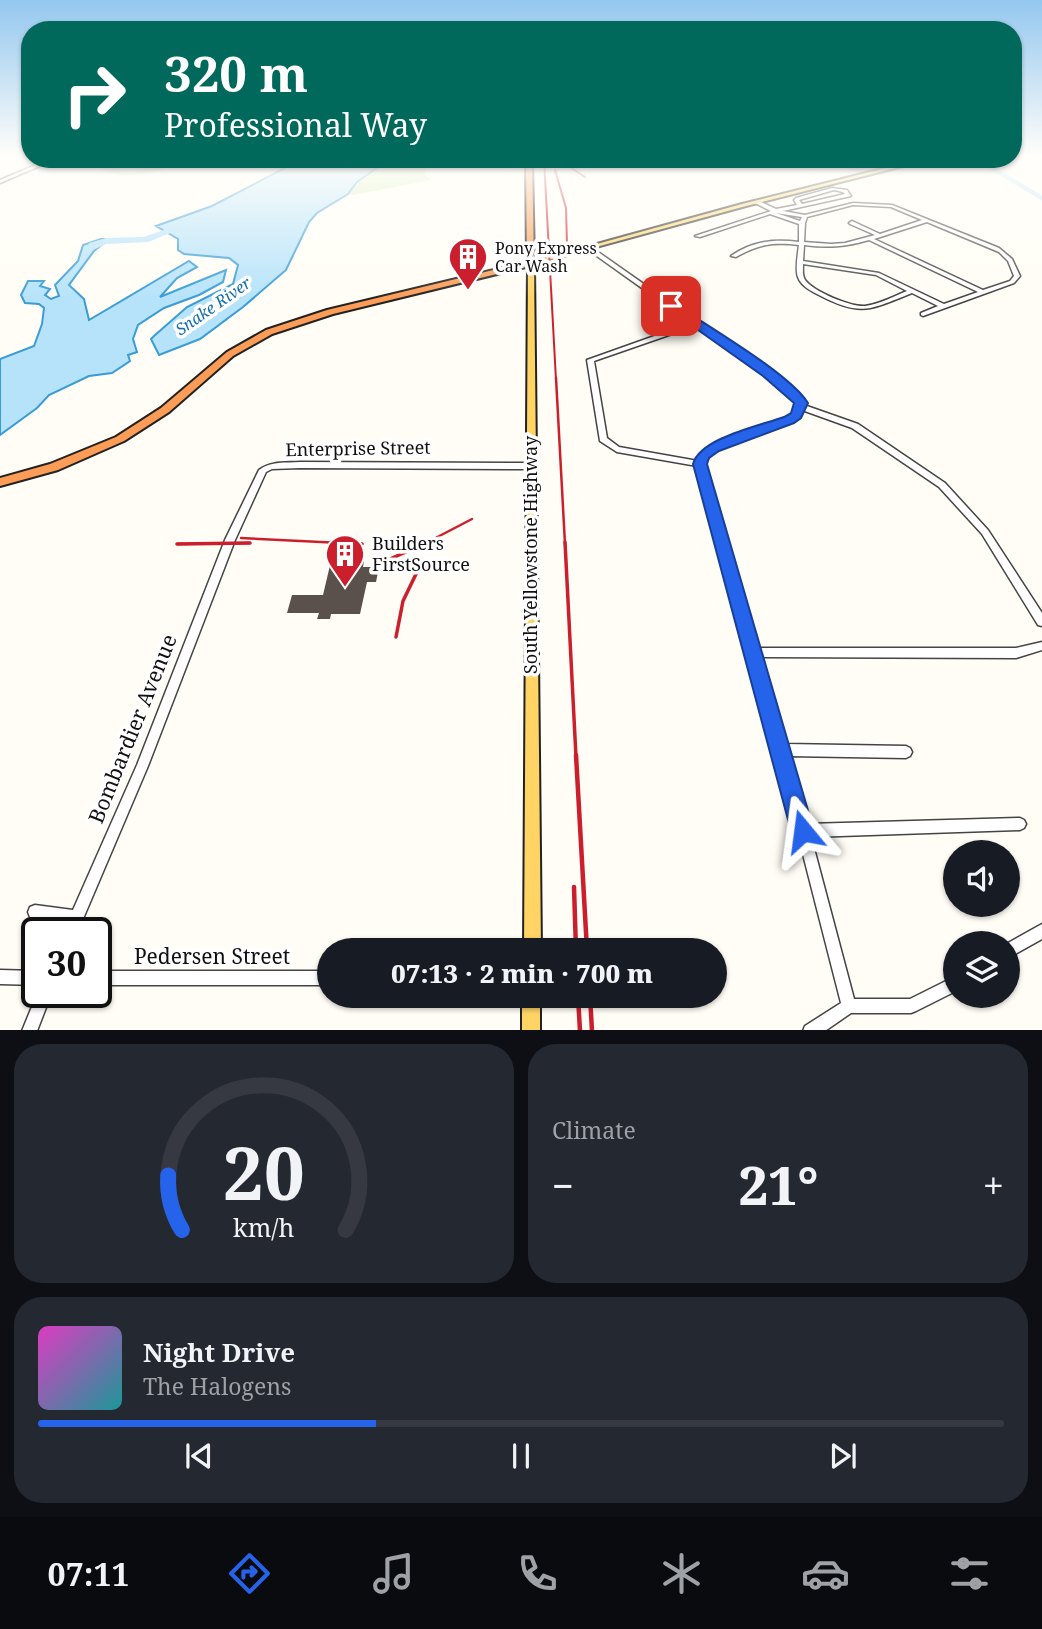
<!DOCTYPE html>
<meta charset="utf-8">
<style>
body{margin:0;font-family:"Noto Serif",serif;background:#242831;color:#f1f3f6;height:100vh;display:flex;flex-direction:column;font-size:26px;white-space:nowrap}
*{box-sizing:border-box;margin:0}
p{font-size:23px;color:#9ea1a6}
.icon{flex:none;width:38px;height:38px;fill:none;stroke:currentColor;stroke-width:2;stroke-linecap:round;stroke-linejoin:round}
.map{position:relative;height:1030px;overflow:hidden}
.drawer{display:flex;flex-direction:column;gap:14px;padding:14px;background:#0d0f14;flex:1}
.drawer>*{flex:none}
.guide{position:absolute;left:21px;top:21px;width:1001px;height:147px;border-radius:28px;box-shadow:0 2px 5px #0004;background:#00695c;color:#fff;overflow:hidden}
.buttons{position:absolute;left:943px;top:840px;display:grid;gap:14px}
.buttons a{display:grid;place-items:center;width:77px;height:77px;border-radius:50%;background:#171b24;box-shadow:0 2px 5px #0004;font-size:35px}
.speed{position:absolute;left:21px;top:917px;display:flex;gap:14px;font-size:35px;font-weight:700;text-align:center}
.speed>*{display:grid;place-content:center;width:91px;height:91px;border-radius:50%;background:#171b24;box-shadow:0 2px 5px #0004;line-height:1}
.speed .limit{border:4px solid #111;border-radius:10px;background:#fff;color:#111}
.pin{position:absolute;display:grid;place-items:center;width:60px;height:60px;color:#fff;margin:-30px;border-radius:14px;box-shadow:0 4px 10px #0006}
.me{position:absolute;width:77px;margin:-38px;rotate:344deg;stroke-linejoin:round;filter:drop-shadow(0 0 5px #0008)}
.turn{display:flex;align-items:center;gap:24px;height:147px;padding:0 28px;font-size:32px}
.turn .icon{width:91px;height:91px;stroke-width:2.5}
.turn b{display:block;font-size:49px;line-height:60px}
.big{font-size:52px;font-weight:800;line-height:1.1}
.drawer .card{flex:1;display:flex;flex-direction:column;justify-content:center;gap:10px;min-width:0;padding:0 24px;border-radius:28px;background:#242831}
.drawer .dial{align-items:center;gap:0}
.dial svg{height:182px;overflow:visible;fill:none;stroke:#363941;stroke-width:7;stroke-linecap:round;text-anchor:middle}
.dial text{fill:#f1f3f6;stroke:none}
.song{display:flex;align-items:center;gap:21px}
.cover{width:84px;height:84px;border-radius:10px;background:linear-gradient(135deg,hsl(310 70% 55%),hsl(180 70% 35%))}
.played{height:7px;border-radius:4px;background:linear-gradient(90deg,#2563eb 35%,#363941 35%)}
.keys{display:flex;justify-content:space-around;direction:ltr}
.heat{display:flex;justify-content:space-between;align-items:center;font-size:38px;direction:ltr}
.drawer .tiles{flex:1;display:grid;gap:14px;grid-template-columns:1fr 1fr}
.card:last-child{grid-column:span 2}
.trip{position:absolute;left:317px;top:938px;width:410px;height:70px;border-radius:35px;background:#171b24;box-shadow:0 2px 5px #0004;font-weight:800;line-height:70px;text-align:center}
.tab-bar{display:flex;height:112px;justify-content:space-around;align-items:center;background:#090b0e;color:#9ea1a6}
.tab-bar .icon{width:49px;height:49px}
.tab-bar .current{color:#2563eb}
.tab-bar b{font-size:32px;color:#f1f3f6}
.map>svg:first-child{display:block}
</style>
<div class="map">
<svg width="1042" height="1031" viewBox="0 0 1042 1031">
<rect width="100%" height="100%" fill="#fffdf5"/>
<path fill="#eee5ef" d="M824 159H907L916 163 864 176Z"/>
<path fill="#d7edbb" d="M99 159H185C165 173 118 183 98 167Z
M396 159H457L426 168 424 174 431 180 352 195 348 194C361 177 377 166 396 159Z"/>
<path fill="#b6e3fa" stroke="#389dd6" stroke-width="2" d="M302 159H396L381 165 357 182 348 194 317 213 309 222 286 270 243 307 200 339 159 355 151 339 154 336 187 307 233 284 238 265 229 258 184 254 178 250V239L156 226 212 206Z
M101 239H109L94 251 69 285 84 299 89 320 189 261 197 267 177 278 160 297 226 270 223 282 199 295 164 308 138 325 133 339 137 352 128 355 130 361 112 373 89 376 49 395 37 408 0 435V359L34 346 42 324 44 308 39 304 25 303 21 295 28 281H44L40 286 50 289 45 295 51 299 59 296 55 285 78 261 83 245Z"/>
<g fill="none" stroke-linecap="round" stroke-linejoin="round">
<path stroke="#b6e3fa" stroke-width="4.5" d="M977 159 1042 198"/>
<path fill="#b6e3fa" fill-rule="evenodd" d="M181 224 188 226 148 242 106 244 91 251 87 248 89 243 106 238 144 237Z"/>
</g>
<path fill="#5b514c" d="M331 561H364L363 567H379L376 582H367L360 614H331L330 619H317L319 613H287L292 595H323Z"/>
<g fill="none" stroke-linecap="round" stroke-linejoin="round">
<g stroke="#444" stroke-width="3">
<path id="minor" d="M50 159H56L0 183V180Z
M832 188 847 190 851 196 783 211 805 215 853 203 892 205 999 248 1012 259 1020 276 1014 283 923 316 921 315V313L938 306 912 293C869 310 861 317 819 295 811 291 801 286 798 277 795 270 798 253 799 245 773 242 758 244 736 257L731 256C752 241 774 239 799 242V224L770 214 700 237 695 236 771 211 755 203V201H759L776 209 797 205 794 200 796 198ZM834 190 843 192 845 194 802 204 799 200ZM853 205 891 207 922 220 880 234 852 221 849 223 850 224 875 235 845 243 831 244 804 242 805 223 807 217ZM776 213 802 217 800 221ZM927 222 999 252 1008 261 1014 276 1010 281 983 290 874 239ZM869 240 978 292 944 304 879 273 803 261 804 245C828 248 845 247 869 240ZM803 264 876 275 907 291C894 296 880 304 865 306 851 307 814 292 805 280 802 275 803 270 803 264Z
M587 247H591L799 393 805 403 804 405 858 424 945 483 988 530 1042 613V626L1038 625 982 534 939 487 852 428 802 410C794 434 721 433 704 464L757 648H1016L1042 642V650L1016 658 759 657 785 744 906 746 910 748 912 752 910 756 906 758 788 756 807 824 1020 818 1024 820 1026 824 1024 828 1020 830 811 837 854 999H910L956 976V991L916 1011 911 1013H851L825 1031H803L805 1026 841 1003 797 831 697 466 617 452 600 441 587 360 691 323 587 249ZM695 326 793 396 797 403 794 414 786 418C761 428 712 436 698 461L619 447 607 438 594 361Z
M300 462 531 463 535 466 531 469 300 468 272 469 266 472 235 540 148 766 77 933H63L67 923 35 919 30 917 28 912 30 907 35 905 73 910 137 765 225 540 259 470C271 461 285 463 300 462Z
M1042 924V939L1008 958V943Z
M0 970 37 971V985L0 984Z
M96 971H329V985H96Z
M38 992H52L37 1031H22Z"/>
</g>
<g stroke="#222" stroke-width="4">
<path id="major" d="M922 159H931L746 206 534 264 541 950H524L528 263 742 204Z
M522 996H540V1031H522Z"/>
</g>
<g stroke="#222" stroke-width="4">
<path id="highway" d="M526 159H532L534 265 333 314 272 334 233 356 169 412 124 441 58 470 0 486V478L50 464 116 437 161 408 227 352 266 330 327 310 527 262Z"/>
</g>
<use href="#minor" fill="#fff" fill-rule="evenodd"/>
<use href="#major" fill="#ffd465" fill-rule="evenodd"/>
<use href="#highway" fill="#fc9c56" fill-rule="evenodd"/>
<path stroke="#cb1f2d" stroke-width="2" d="M544 159 556 380
M558 159 585 177
M555 170 566 208 567 245"/>
<path stroke="#cb1f2d" stroke-width="2.5" d="M556 378 565 544
M241 538 362 544
M177 544 250 543
M424 544 472 519"/>
<path stroke="#cb1f2d" stroke-width="3.5" d="M331 542 362 544
M565 542 576 757
M177 544 250 543
M376 565 429 542
M396 637 403 601 417 572"/>
<path stroke="#cb1f2d" stroke-width="4.5" d="M576 755 587 950
M574 887 576 950
M578 996 580 1031
M590 996 592 1031"/>
</g>
<linearGradient id="sky" x2="0" y2="1"><stop stop-color="#94c7ef"/><stop offset="0.52" stop-color="#fffefa"/><stop offset="1" stop-color="#fffefa" stop-opacity="0"/></linearGradient>
<rect width="1042" height="299" fill="url(#sky)"/>
<path fill="#2563eb" stroke="#184099" stroke-width="2" d="M667 304H675C707 326 789 373 808 403L801 418 794 423 719 451 709 458 707 464 814 831 811 839 803 842 795 839 791 831 693 464C700 438 759 426 784 417L791 413 794 403 763 376 667 308Z"/>
<defs>
<g id="building-pin" transform="scale(2.0125)"><path d="M0 17L-7.5 6A9.5 9.5 0 1 1 7.5 6Z" fill="#cb1f2d" stroke="#fff"/><path d="M-4-6H4V6H1V3H-1V6H-4ZM-2.5-4.3h1.7v1.8h-1.7ZM.8-4.3h1.7v1.8H.8ZM-2.5-1h1.7V.8h-1.7ZM.8-1h1.7V.8H.8Z" fill="#fff"/></g>
</defs>
<g fill-rule="evenodd">
<use href="#building-pin" x="468" y="257"/>
<use href="#building-pin" x="345" y="554"/>
</g>
<g text-anchor="middle" stroke-width="7" stroke-linejoin="round" paint-order="stroke">
<g font-size="16" fill="#111" stroke="#fff" text-anchor="start">
<text x="495" y="254">Pony Express<tspan x="495" dy="18">Car Wash</tspan></text>
</g>
<g font-size="16" font-style="italic" fill="#106ead" stroke="#fff">
<text transform="translate(213 306) rotate(-35)" y="6">Snake River</text>
</g>
<g font-size="18" fill="#111" stroke="#fff">
<text transform="translate(358 449) rotate(-1)" y="6">Enterprise Street</text>
<text transform="translate(531 555) rotate(-90)" y="6">South Yellowstone Highway</text>
</g>
<g font-size="18" fill="#111" stroke="#fff" text-anchor="start">
<text x="372" y="550">Builders<tspan x="372" dy="21">FirstSource</tspan></text>
</g>
<g font-size="21" fill="#111" stroke="#fff">
<text transform="translate(133 729) rotate(-68)" y="7">Bombardier Avenue</text>
<text x="212" y="964">Pedersen Street</text>
</g>
</g>
</svg>
<div class="buttons">
<a><svg class="icon" aria-label="sound" viewBox="0 0 24 24"><path d="M4 9h4l5-4v14l-5-4H4zM17 9q2 3 0 6"/></svg></a>
<a><svg class="icon" aria-label="layers" viewBox="0 0 24 24"><path d="M12 4l9 5-9 5-9-5zM3 14l9 5 9-5"/></svg></a>
</div>
<div class="speed"><div class="limit">30</div></div>
<div class="pin" style="left:671px;top:306px;background:#d93025"><svg class="icon" aria-label="arrive" viewBox="0 0 24 24"><path d="M6 21V4h12l-3 4 3 4H6"/></svg></div>
<svg class="me" style="left:803px;top:831px" viewBox="-20 -20 40 40"><path d="M0-17L14 15 0 8-14 15z" fill="#2563eb" stroke="#fff" stroke-width="4"/></svg>
<div class="trip">07:13 · 2 min · 700 m</div>
<div class="guide">
<div class="turn"><svg class="icon" aria-label="right" viewBox="0 0 24 24"><path d="M7 20v-9h11M14 6l5 5-5 5"/></svg><div><b>320 m</b>Professional Way</div></div>
</div>
</div>
<section class="drawer">
<div class="tiles">
<div class="card dial"><svg viewBox="0 0 100 80">
<path d="M14 69A42 42 0 1 1 86 69"/>
<path d="M14 69A42 42 0 0 1 8 45" stroke="#2563eb"/>
<text x="50" y="56" font-size="32" font-weight="700">20</text>
<text x="50" y="72" font-size="11">km/h</text>
</svg></div>
<div class="card"><p>Climate</p>
<div class="heat"><a>−</a><b class="big">21°</b><a>+</a></div>
</div>
<div class="card">
<div class="song"><i class="cover"></i><div><b>Night Drive</b><p>The Halogens</p></div></div>
<div class="played"></div>
<div class="keys"><svg class="icon" aria-label="previous" viewBox="0 0 24 24"><path d="M18 5L8 12l10 7zM5 5v14"/></svg><svg class="icon" aria-label="pause" viewBox="0 0 24 24"><path d="M8 5v14M16 5v14"/></svg><svg class="icon" aria-label="next" viewBox="0 0 24 24"><path d="M6 5l10 7-10 7zM19 5v14"/></svg></div>
</div>
</div>
</section>
<nav class="tab-bar">
<b>07:11</b>
<svg class="icon current" aria-label="directions" viewBox="0 0 24 24"><path d="M12 3l9 9-9 9-9-9zM9 14v-3h6M13 9l2 2-2 2"/></svg>
<svg class="icon" aria-label="music" viewBox="0 0 24 24"><path d="M9 18V5l10-2v13"/><circle cx="6" cy="18" r="3"/><circle cx="16" cy="16" r="3"/></svg>
<svg class="icon" aria-label="phone" viewBox="0 0 24 24"><path d="M5 4h4l2 5-3 2q2 4 5 5l2-3 5 2v4C11 20 4 13 5 4z"/></svg>
<svg class="icon" aria-label="climate" viewBox="0 0 24 24"><path d="M12 3v18M4 7l16 10M4 17L20 7"/></svg>
<svg class="icon" aria-label="car" viewBox="0 0 24 24"><path d="M5 17H2v-5l4-1 3-4h7l3 4 3 1v5h-3M9 17h6M6 11h13"/><circle cx="7" cy="17" r="2"/><circle cx="17" cy="17" r="2"/></svg>
<svg class="icon" aria-label="filters" viewBox="0 0 24 24"><path d="M4 7h16M4 17h16"/><circle cx="9" cy="7" r="2"/><circle cx="15" cy="17" r="2"/></svg>
</nav>
